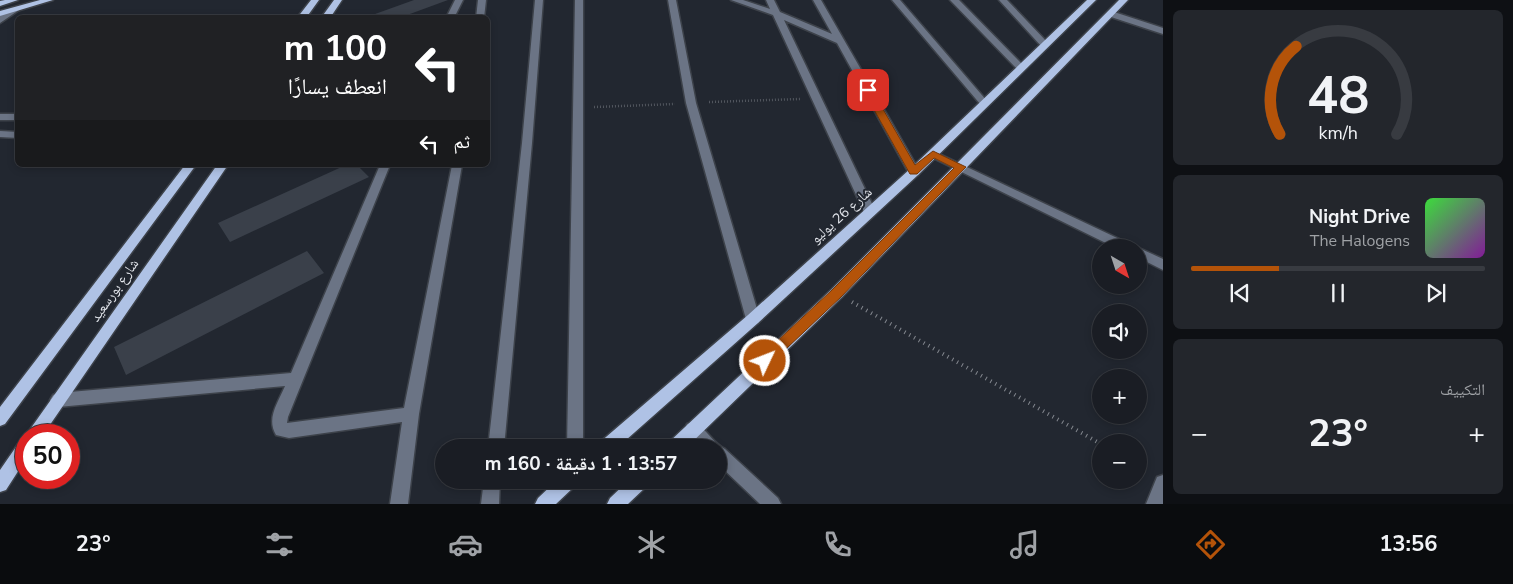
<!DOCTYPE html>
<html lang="ar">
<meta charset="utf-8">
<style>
body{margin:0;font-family:"Nunito Sans","Noto Naskh Arabic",sans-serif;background:#23262c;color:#f1f3f6;direction:rtl;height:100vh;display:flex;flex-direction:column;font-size:19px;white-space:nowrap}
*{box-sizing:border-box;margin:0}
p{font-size:16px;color:#9fa2a6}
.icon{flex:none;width:28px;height:28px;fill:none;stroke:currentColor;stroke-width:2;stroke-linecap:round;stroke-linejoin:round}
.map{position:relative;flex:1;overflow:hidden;direction:ltr}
.sheet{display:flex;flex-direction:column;gap:10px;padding:10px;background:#0e1014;width:350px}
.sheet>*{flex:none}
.banner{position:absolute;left:15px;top:15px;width:475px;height:152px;border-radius:8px;box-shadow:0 2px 8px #0003,0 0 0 1px #383b41;direction:rtl;background:#202124;color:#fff;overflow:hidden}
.needle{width:32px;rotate:141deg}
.fabs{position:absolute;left:1092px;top:239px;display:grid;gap:10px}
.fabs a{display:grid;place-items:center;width:55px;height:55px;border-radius:50%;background:#1a1d24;box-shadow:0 2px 8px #0003,0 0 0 1px #383b41;font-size:25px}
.speed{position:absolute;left:15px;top:424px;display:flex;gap:10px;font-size:25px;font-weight:700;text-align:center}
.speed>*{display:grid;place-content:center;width:65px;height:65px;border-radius:50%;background:#1a1d24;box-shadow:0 2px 8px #0003,0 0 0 1px #383b41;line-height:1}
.speed .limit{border:8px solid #d22;background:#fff;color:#111}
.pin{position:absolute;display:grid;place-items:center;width:42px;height:42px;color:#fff;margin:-21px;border-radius:10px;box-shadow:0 2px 8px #0006}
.me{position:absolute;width:55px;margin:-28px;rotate:47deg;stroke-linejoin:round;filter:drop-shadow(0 0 4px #0008)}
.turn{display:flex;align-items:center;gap:18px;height:105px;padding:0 20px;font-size:22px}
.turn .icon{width:65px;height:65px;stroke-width:2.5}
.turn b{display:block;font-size:35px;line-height:42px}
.then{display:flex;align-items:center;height:48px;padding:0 20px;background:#0003;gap:10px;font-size:19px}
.big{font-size:38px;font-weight:700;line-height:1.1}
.sheet .widget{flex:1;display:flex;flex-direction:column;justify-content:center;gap:8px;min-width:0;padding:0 18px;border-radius:8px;background:#23262c}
.sheet .dial{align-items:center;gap:0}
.dial svg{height:130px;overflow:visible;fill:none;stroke:#383b41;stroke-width:7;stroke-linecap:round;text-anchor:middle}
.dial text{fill:#f1f3f6;stroke:none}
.song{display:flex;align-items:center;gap:15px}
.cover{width:60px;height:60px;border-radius:8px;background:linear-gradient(135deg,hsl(120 70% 55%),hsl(290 70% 35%))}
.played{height:5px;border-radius:2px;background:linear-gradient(90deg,#b45309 30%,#383b41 30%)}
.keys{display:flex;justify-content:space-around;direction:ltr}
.heat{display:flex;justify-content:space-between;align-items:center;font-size:28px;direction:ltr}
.trip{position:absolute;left:435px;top:439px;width:292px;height:50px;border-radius:25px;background:#1a1d24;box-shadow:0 2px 8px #0003,0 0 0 1px #383b41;font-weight:700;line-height:50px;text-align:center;direction:rtl}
.tab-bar{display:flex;height:80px;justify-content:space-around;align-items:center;background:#0a0c0e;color:#9fa2a6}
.tab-bar .icon{width:35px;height:35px}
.tab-bar .selected{color:#b45309}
.tab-bar b{font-size:22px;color:#f1f3f6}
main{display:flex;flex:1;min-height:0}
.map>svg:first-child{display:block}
</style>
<main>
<section class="sheet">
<div class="widget dial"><svg viewBox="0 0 100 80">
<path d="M14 69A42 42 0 1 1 86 69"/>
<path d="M14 69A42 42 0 0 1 24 15" stroke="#b45309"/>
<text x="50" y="56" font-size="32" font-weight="700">48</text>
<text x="50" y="72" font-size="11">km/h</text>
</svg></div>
<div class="widget">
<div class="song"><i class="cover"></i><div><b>Night Drive</b><p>The Halogens</p></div></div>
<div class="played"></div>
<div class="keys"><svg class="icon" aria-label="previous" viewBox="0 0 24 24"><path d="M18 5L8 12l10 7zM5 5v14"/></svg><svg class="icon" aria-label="pause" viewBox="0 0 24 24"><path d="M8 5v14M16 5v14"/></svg><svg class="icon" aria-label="next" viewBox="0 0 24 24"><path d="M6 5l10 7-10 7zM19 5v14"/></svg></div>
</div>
<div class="widget"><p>التكييف</p>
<div class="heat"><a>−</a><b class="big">23°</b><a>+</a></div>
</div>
</section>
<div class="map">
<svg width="1163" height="504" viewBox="0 0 1163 504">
<rect width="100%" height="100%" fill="#222730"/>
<path fill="#3a404a" d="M414 0H448L399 18H364Z
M346 165H357L369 177 230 242 218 223Z
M307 251 324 273 126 375 114 347Z"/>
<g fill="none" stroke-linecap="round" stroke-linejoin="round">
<g stroke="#3d424a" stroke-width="3">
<path id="minor" d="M455 0H463L454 18H446Z
M478 0H486L484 18H476Z
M535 0H543L532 143 504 448H488L522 143Z
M575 0H583V448H567Z
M668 0H676L696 103 760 319 758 323 753 324 748 323 746 319 686 103Z
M731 0H743L770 9 766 0H774L780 12 832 34 813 0H821L920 172 918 175H910L837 43 784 20 876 212 874 215 870 216 864 212 773 15Z
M892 0H900L987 101V105H981Z
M950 0H959L1024 66V70H1018Z
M999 0H1007L1048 43V47H1042Z
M12 8 19 10 0 23V16Z
M1108 12H1114L1163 28V34L1108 16Z
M0 114H18V120H0Z
M0 131 18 132V138L0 137Z
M933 151 1132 245 1134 248H1116L929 156 928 154Z
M380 165H390L288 417 287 423 404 408 452 165H462L419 414 408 504H390L402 422 289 438 276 435C266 418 278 403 285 386L58 407 53 405 50 400 53 395 58 393 291 373Z
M1139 248 1163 259V270L1139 258Z
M693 422C706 427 713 444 725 449L778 498 781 504H760L719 465V448H701L685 429 687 424Z
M1163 475V504H1146L1157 477Z
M484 480H500L499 504H481Z"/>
</g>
<g stroke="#3d424a" stroke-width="3">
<path id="major" d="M5 0H18L0 6V1Z
M40 0H53L0 16V11Z
M311 0H319L306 18H297Z
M334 0H342L330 18H321Z
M1087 0H1096L918 175 758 323 617 448H597L599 443 748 315 910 169Z
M1119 0H1128L842 297 686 448H666L668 443 832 289Z
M185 165H196L5 424 0 426V407Z
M217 165H228L43 435H26Z
M26 439V459L6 490 0 492V470L20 441Z
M557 480H577L575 486 556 504H535L538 498Z
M629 480H649L647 486 628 504H607L610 498Z"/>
</g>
<path stroke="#84888f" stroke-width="2.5" stroke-dasharray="0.5 2.5" stroke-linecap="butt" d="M709 102 800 99
M594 107 675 104"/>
<path stroke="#84888f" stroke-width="4" stroke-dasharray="1 4.5" stroke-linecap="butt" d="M852 302 1101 444
M1139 466 1147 471"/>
<use href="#minor" fill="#6b7485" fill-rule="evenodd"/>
<use href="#major" fill="#afc2e5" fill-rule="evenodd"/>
</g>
<path fill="#b45309" stroke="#753606" d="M868 88 872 90 915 165 933 151 966 167 841 297 769 365 765 367 760 365 758 361 760 357 832 290 954 168 934 158 917 174H910L863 90Z"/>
<g text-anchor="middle" stroke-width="4" stroke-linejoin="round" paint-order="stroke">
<g font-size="14" fill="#e4e7ed" stroke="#222730">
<text transform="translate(841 215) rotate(-42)" y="5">شارع 26 يوليو</text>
<text transform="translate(114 290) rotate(-55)" y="5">شارع بورسعيد</text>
</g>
</g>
</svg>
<div class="fabs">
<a><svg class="needle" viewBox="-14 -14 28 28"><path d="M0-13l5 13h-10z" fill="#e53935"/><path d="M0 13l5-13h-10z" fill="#9fa2a6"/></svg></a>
<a><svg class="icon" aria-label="sound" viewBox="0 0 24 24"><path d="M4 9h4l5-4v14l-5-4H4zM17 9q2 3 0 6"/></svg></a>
<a>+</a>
<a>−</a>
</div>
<div class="speed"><div class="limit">50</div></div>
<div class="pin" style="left:868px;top:90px;background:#d93025"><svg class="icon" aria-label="arrive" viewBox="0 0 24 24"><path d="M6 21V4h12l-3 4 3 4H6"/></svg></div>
<svg class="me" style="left:765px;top:361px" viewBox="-20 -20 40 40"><circle r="17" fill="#b45309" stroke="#fff" stroke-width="3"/><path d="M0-11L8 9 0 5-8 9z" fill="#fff"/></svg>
<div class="trip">13:57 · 1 دقيقة · 160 m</div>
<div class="banner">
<div class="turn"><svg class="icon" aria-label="left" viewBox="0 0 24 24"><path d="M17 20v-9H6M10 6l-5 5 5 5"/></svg><div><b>100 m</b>انعطف يسارًا</div></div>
<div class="then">ثم<svg class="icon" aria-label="left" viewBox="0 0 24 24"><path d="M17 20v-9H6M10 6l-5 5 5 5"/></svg></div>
</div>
</div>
</main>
<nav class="tab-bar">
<b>13:56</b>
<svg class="icon selected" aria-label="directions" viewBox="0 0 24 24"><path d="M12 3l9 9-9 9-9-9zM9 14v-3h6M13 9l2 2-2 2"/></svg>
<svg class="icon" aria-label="music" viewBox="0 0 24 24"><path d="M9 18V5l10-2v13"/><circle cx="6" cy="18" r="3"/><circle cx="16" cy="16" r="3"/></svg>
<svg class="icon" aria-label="phone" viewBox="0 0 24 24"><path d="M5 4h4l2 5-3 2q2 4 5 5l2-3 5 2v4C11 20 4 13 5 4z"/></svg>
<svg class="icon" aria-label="climate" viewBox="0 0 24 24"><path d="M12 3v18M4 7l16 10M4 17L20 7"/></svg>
<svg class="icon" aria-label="car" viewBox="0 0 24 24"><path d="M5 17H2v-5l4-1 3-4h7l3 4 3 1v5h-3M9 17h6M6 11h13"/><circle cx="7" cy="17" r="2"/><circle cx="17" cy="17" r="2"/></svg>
<svg class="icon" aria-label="filters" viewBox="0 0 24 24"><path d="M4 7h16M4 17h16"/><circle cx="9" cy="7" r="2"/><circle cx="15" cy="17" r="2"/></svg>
<b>23°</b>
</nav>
